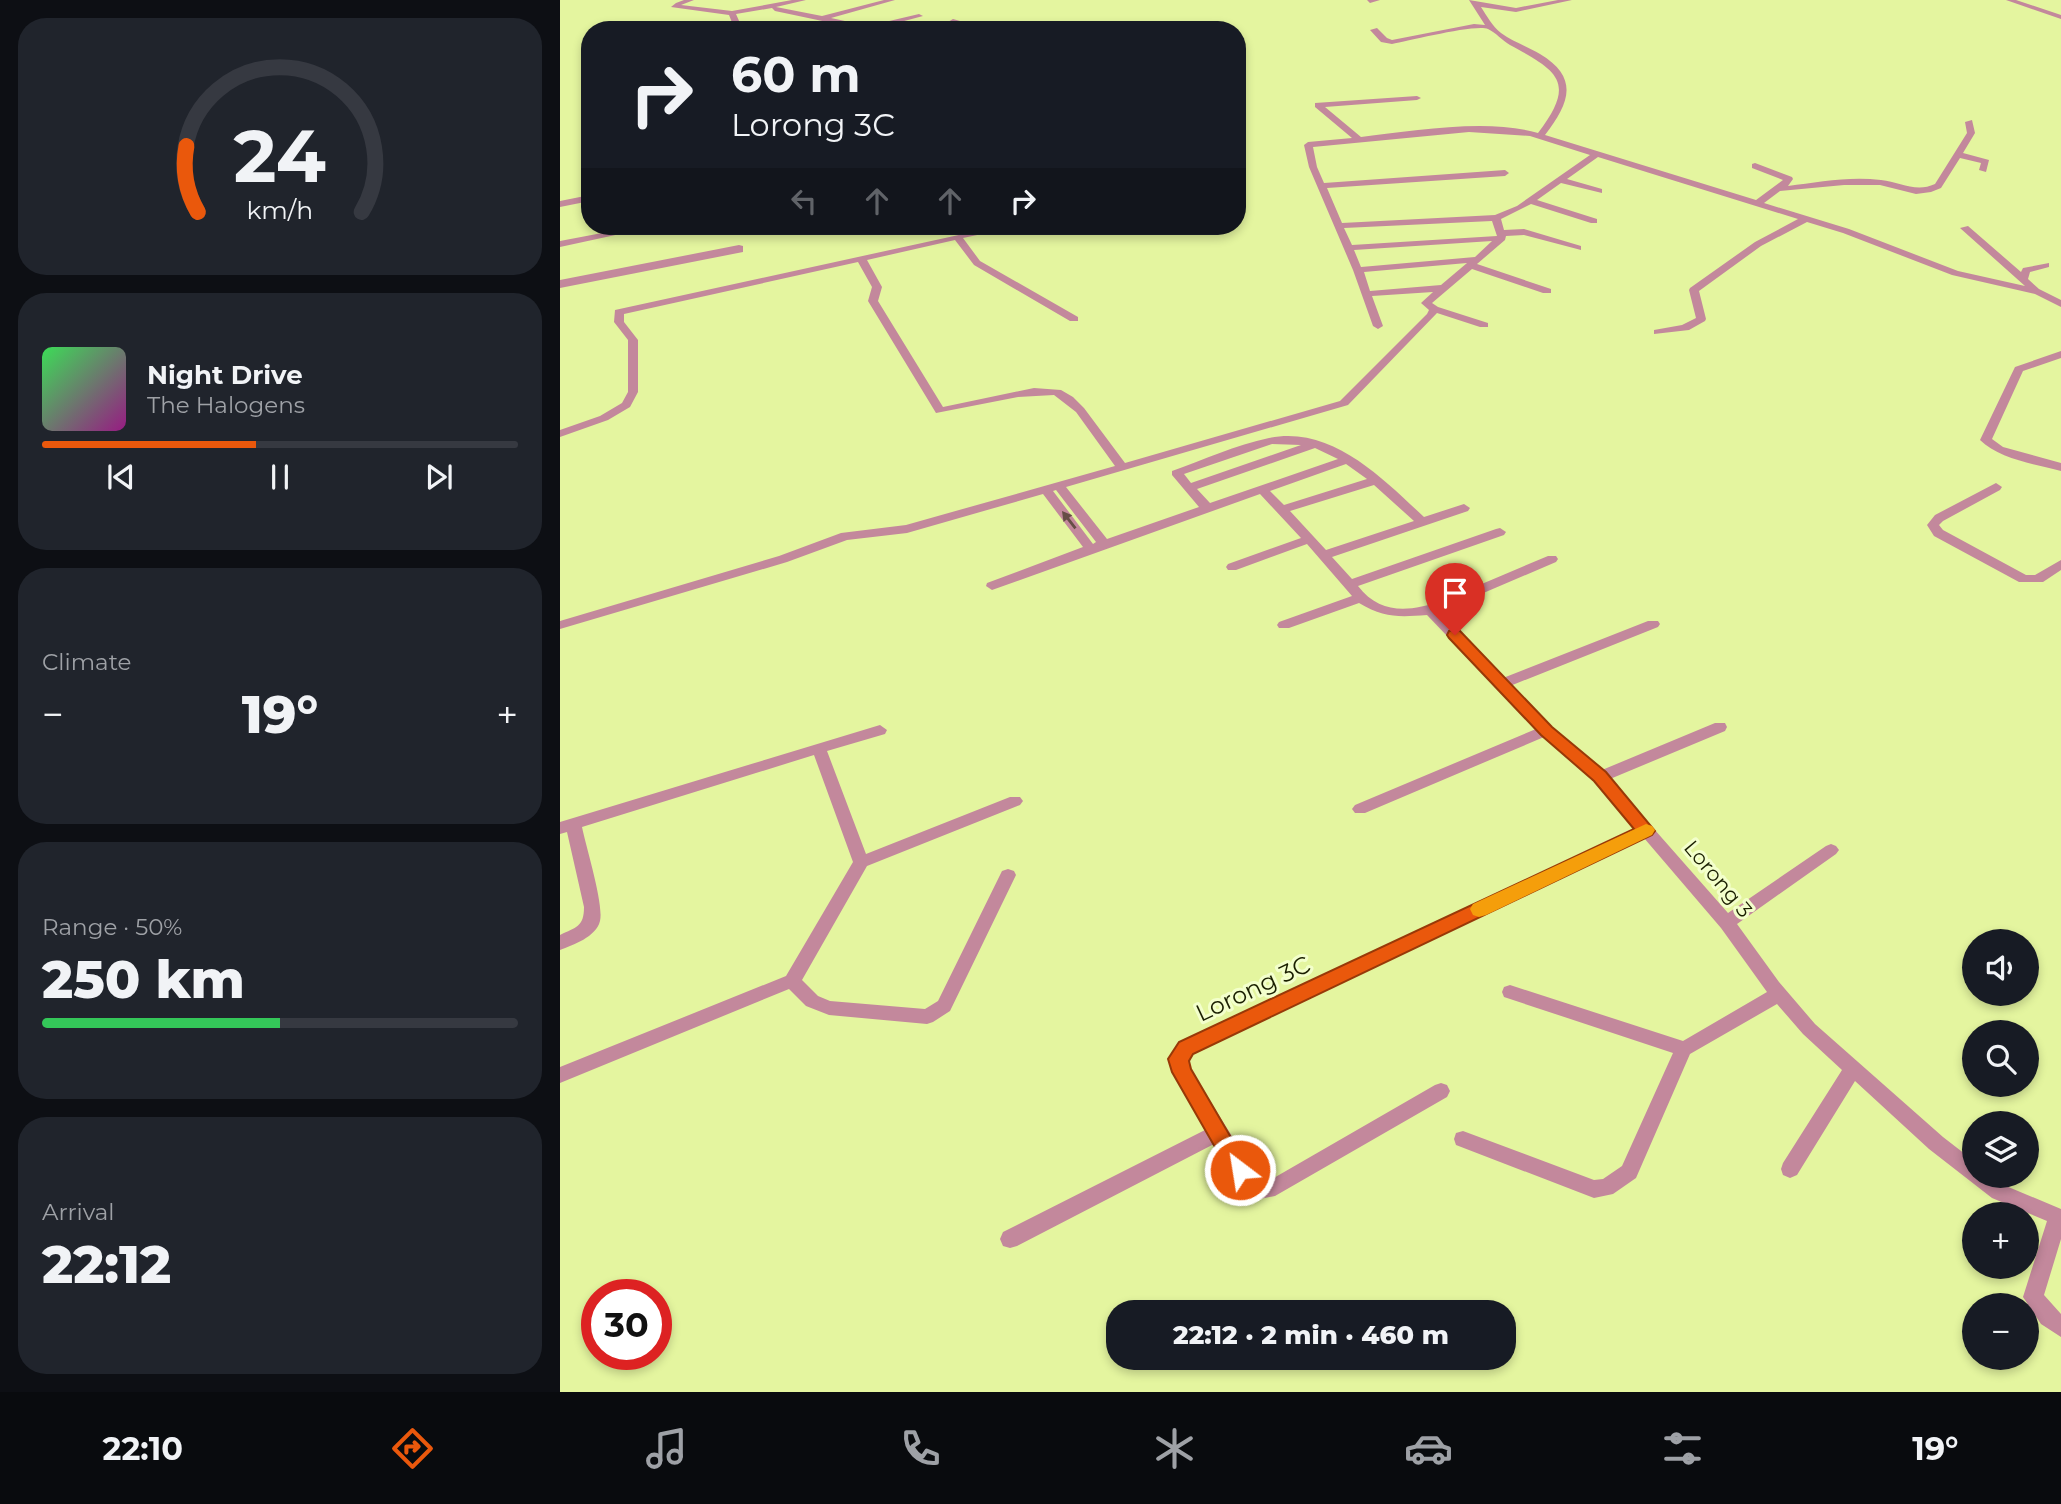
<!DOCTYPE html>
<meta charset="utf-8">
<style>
body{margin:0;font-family:Montserrat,sans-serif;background:#20242c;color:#f1f3f6;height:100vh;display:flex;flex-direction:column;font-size:26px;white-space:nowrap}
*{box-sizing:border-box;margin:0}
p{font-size:23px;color:#9ea1a6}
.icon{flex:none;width:38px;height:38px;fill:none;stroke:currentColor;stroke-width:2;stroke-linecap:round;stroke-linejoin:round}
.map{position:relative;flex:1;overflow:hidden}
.drawer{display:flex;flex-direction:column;gap:18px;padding:18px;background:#0d0f14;width:560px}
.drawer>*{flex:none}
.top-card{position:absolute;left:21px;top:21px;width:665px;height:214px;border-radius:28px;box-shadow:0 4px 10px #0003;background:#171b24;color:#f1f3f6;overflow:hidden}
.buttons{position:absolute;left:1402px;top:929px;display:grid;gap:14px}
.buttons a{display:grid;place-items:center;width:77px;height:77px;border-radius:50%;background:#171b24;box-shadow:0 4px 10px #0003;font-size:35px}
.speed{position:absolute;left:21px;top:1279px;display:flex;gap:14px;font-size:35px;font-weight:700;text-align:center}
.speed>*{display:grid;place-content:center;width:91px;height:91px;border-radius:50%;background:#171b24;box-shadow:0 4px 10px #0003;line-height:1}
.speed .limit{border:10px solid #d22;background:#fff;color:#111}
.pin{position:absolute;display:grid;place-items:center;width:60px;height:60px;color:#fff;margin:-72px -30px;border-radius:50% 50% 50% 0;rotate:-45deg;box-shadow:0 0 7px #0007}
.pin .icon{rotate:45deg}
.me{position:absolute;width:77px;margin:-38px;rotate:329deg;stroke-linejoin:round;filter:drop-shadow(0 0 5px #0008)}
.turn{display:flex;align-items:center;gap:24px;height:147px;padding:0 35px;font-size:32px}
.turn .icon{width:91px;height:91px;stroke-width:2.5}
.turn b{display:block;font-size:49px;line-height:60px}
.lanes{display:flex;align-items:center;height:66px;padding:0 35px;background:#0003;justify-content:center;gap:35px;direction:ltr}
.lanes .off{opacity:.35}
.big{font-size:52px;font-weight:800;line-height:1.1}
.drawer .card{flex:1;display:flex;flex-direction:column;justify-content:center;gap:10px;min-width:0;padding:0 24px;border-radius:28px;background:#20242c}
.drawer .dial{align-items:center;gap:0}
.dial svg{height:182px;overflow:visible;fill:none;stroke:#363941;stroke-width:7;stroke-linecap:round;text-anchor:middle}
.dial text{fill:#f1f3f6;stroke:none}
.song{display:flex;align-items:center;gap:21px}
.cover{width:84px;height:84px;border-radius:10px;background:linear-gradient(135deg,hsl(130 70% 55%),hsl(310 70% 35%))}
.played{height:7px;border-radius:4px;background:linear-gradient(90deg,#ea580c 45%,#363941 45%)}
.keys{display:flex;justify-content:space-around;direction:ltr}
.heat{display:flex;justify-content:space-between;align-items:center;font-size:38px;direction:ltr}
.charge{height:10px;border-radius:5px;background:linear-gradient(90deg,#34c759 50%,#363941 0)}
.trip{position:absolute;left:546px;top:1300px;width:410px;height:70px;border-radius:28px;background:#171b24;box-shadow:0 4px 10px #0003;font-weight:800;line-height:70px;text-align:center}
.tab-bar{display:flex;height:112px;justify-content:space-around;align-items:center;background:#090b0e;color:#9ea1a6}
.tab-bar .icon{width:49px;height:49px}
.tab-bar .on{color:#ea580c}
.tab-bar b{font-size:32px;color:#f1f3f6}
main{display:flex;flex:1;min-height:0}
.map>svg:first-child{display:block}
</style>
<main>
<section class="drawer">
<div class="card dial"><svg viewBox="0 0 100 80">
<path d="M14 69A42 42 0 1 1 86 69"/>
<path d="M14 69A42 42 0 0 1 9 40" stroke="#ea580c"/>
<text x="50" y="56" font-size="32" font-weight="700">24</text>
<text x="50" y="72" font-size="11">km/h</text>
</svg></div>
<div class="card">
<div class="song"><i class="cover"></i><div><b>Night Drive</b><p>The Halogens</p></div></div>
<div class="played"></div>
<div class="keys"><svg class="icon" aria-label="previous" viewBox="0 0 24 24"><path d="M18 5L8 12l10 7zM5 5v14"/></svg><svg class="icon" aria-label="pause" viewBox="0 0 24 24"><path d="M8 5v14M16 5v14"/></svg><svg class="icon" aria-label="next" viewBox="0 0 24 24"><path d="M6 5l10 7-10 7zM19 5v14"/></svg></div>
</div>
<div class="card"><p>Climate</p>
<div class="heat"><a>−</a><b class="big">19°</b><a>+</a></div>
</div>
<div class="card"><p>Range · 50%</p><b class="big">250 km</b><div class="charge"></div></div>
<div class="card"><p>Arrival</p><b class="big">22:12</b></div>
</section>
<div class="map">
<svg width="1501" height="1392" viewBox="0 0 1501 1392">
<rect width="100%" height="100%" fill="#e4f59f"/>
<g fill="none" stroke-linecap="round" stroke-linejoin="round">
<path fill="#c3889c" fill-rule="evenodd" d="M124 0H134L121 5 172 11 232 0H246L216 7 262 16 324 0H335L271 18 308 26 359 14 363 16 318 28 320 30H305L215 11 212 8 176 14 183 30H175L169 15 111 7 116 3Z
M807 0H820L810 3Z
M909 0 956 8 998 0H1012L956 12 921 7C927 16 932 26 941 33 953 42 967 46 980 54 1020 78 1009 104 985 135L1196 200 1223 180 1192 168V164L1195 163 1232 177 1233 179 1228 186C1258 182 1290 176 1321 180 1340 182 1356 193 1375 184L1407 133 1405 122 1412 120 1415 133 1403 153 1429 160 1426 172 1419 170 1421 163 1400 158 1381 188 1371 192 1356 194 1320 185H1284L1220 191 1204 203 1289 229 1398 271 1465 286 1400 228 1408 226 1461 272 1463 268 1489 263V267L1470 272 1468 279 1479 289 1501 300V307L1475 294 1392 275 1283 233 1247 222 1201 246 1139 291 1146 319 1145 321 1129 330 1094 334V330L1122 325 1136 318 1129 290 1130 288 1195 242 1238 219 1038 157 1007 179 1042 189V193L1001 183 977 200 1037 219V223H1031L971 204 941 219 944 230 964 229 1021 246V250L964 235 946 236 945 240 917 264 991 289V293H983L912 269 872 303 878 307 928 323V327H920L877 313 788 405 506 487 547 539 639 507 612 475V471C643 460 676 445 709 438 772 425 823 479 864 517L904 504 910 508 908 511 772 557 792 579 936 529 940 528 946 532 944 535 798 586C830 628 879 602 917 586 940 576 964 566 988 556H996L998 559 996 562 879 612 943 678 1088 621H1098L1100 624 1098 627 950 686 991 727 1042 770 1155 723H1165L1167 727 1165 731 1050 779 1168 913 1266 846 1271 844 1276 846 1279 850 1276 854 1177 924 1219 982 1255 1024 1383 1137 1414 1161V1176H1434L1446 1186 1501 1209V1239L1484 1295 1501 1314V1337L1481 1324 1463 1297 1487 1221 1432 1198 1369 1149 1295 1081 1237 1175 1230 1178 1223 1175 1221 1169 1223 1163 1282 1070 1243 1034 1217 1004 1130 1054 1076 1178 1053 1194 1034 1198 896 1145 894 1139 896 1133 903 1131 1034 1180 1043 1179 1062 1166 1113 1053 944 997 942 992 944 987 950 985 1123 1041 1207 992 1161 928 1084 838 632 1053 627 1061 630 1069 700 1181 712 1179 875 1085 881 1083 887 1085 890 1091 887 1097 715 1196 695 1200 688 1197 656 1143 457 1246 450 1248 443 1246 440 1239 443 1232 647 1129 616 1078 609 1060 620 1043 1076 829 1035 781 984 737 805 813H795L792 809 795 805 976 729 867 615C839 617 824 618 799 603L729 628H719L717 625 719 622 792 596 747 544 676 570H668L666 567 668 564 741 538 700 494 432 590 426 586 427 583 523 547 483 494 347 533 287 540 227 562 0 629V621L219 556 281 533 346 525 555 466 516 412 494 395 458 397 376 413 308 301 312 287 298 262 64 314V322L78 340V392L70 407 48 420 0 437V430L40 416 62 403 68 392V340L54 322 55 310 440 226 443 228 441 230 403 238 420 261 518 317V321H510L414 265 395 240 307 260 322 287 318 301 383 407 474 388 501 390 513 397 524 408 565 463 780 401 867 314 869 310 861 303 873 292 812 296 823 326 818 329 813 326 793 270 749 167 744 145 748 142 792 138 755 107V103L857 96 861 98 857 100 765 107 801 137C853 131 927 118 978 133 1017 82 998 71 950 45 943 41 935 32 928 29 915 24 849 41 832 44L821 42 810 30 817 28 827 38 832 40 914 24 925 25ZM909 132 970 136 1030 155 957 206 935 215 782 223 767 188 945 176 949 173 945 170 764 183 757 167 753 147ZM932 221 937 236 792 245 784 228ZM932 241 915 257 801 267 794 250ZM907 263 881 285 810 291 804 272ZM712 444 741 445 631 483 624 474ZM755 448 778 459 650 503 637 489ZM786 464 807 479 724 505 710 491ZM814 485 854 521 766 550 730 511ZM496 490 536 542 533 544 493 491Z
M1446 0H1456L1501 15V19Z
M393 19 400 21 383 30H374Z
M30 195V201L0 207V201Z
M79 226H97L0 247V241Z
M1501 351V358L1463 371 1432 439 1443 447 1501 463V471C1475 464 1439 459 1420 440L1455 367Z
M1436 483 1442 487 1440 490 1383 521 1379 525 1383 530 1466 575H1475L1501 560V570L1483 582H1459L1374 536 1367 525 1375 515Z
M320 725 327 730 325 734 267 751 306 854 450 797H460L463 801 460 805 307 866 242 980 258 996 270 1001 365 1009 378 1001 442 871 448 869 454 871 456 875 390 1011 373 1022 367 1024 269 1015 246 1006 229 989 0 1083V1067L226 976 293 862 254 755 22 827C26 847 44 904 40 921 36 937 13 945 0 950V935C16 927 24 927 24 907L7 832 0 834V822Z"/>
<path fill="#c3889c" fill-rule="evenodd" d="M179 245 183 246V252L0 288V280Z"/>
</g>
<defs><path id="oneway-solid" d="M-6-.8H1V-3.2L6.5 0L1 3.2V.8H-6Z" transform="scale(1.75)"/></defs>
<use fill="#664e46" href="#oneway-solid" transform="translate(509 520) rotate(-128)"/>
<path fill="#ea580c" stroke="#983908" stroke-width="2" d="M895 630 900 631 992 727 1046 772 1095 831 1092 835 633 1054 629 1061 631 1069 690 1170 687 1177 680 1179 672 1177 612 1072 608 1059 619 1042 1074 829 1034 781 981 735 889 638 887 635 889 631Z"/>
<path fill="#f59e0b" d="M1086 824 1092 826 1095 830 1092 835 926 915 919 917 913 915 910 909 913 904Z"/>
<g text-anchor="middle" stroke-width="6" stroke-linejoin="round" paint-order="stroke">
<g font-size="21" fill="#1a1f00" stroke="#f3ffcc">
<text transform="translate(1158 879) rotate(50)" y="7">Lorong 3</text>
</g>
<g font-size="24" fill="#1a1f00" stroke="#f3ffcc">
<text transform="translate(693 989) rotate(-25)" y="8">Lorong 3C</text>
</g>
</g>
</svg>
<div class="buttons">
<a><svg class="icon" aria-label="sound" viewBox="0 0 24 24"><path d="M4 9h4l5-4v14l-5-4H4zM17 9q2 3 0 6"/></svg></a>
<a><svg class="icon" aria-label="search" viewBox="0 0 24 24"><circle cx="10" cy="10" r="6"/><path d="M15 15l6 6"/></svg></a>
<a><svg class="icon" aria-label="layers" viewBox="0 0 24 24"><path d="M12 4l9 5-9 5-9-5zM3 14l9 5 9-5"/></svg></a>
<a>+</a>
<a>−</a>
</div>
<div class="speed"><div class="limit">30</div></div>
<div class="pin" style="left:895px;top:635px;background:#d93025"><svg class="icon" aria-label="arrive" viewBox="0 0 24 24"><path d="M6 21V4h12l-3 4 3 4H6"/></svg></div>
<svg class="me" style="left:680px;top:1170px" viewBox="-20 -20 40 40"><circle r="17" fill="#ea580c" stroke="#fff" stroke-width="3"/><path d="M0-11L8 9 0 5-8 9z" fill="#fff"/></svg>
<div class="trip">22:12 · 2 min · 460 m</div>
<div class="top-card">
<div class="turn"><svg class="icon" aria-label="right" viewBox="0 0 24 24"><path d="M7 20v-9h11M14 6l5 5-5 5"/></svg><div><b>60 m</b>Lorong 3C</div></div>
<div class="lanes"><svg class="icon off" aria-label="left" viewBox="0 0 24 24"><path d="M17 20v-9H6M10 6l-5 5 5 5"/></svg><svg class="icon off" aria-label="ahead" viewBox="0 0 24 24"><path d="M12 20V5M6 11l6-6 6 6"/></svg><svg class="icon off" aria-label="ahead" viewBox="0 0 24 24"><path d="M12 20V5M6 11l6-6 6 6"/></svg><svg class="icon" aria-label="right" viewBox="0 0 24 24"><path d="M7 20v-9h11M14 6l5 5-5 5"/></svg></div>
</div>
</div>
</main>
<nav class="tab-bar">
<b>22:10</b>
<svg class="icon on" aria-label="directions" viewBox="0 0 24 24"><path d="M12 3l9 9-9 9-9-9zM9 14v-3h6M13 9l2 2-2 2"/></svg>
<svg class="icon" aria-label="music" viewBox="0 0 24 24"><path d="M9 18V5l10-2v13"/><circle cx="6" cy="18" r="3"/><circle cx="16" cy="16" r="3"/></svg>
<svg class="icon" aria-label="phone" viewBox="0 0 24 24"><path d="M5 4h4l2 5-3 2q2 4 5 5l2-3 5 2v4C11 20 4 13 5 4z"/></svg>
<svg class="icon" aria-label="climate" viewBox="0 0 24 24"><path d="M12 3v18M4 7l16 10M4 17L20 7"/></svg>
<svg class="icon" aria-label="car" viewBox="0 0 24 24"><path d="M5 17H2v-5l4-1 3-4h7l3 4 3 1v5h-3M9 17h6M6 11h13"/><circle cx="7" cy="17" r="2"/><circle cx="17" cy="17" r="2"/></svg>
<svg class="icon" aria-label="filters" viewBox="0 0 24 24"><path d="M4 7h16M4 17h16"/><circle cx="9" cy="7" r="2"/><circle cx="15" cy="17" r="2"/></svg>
<b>19°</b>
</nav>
